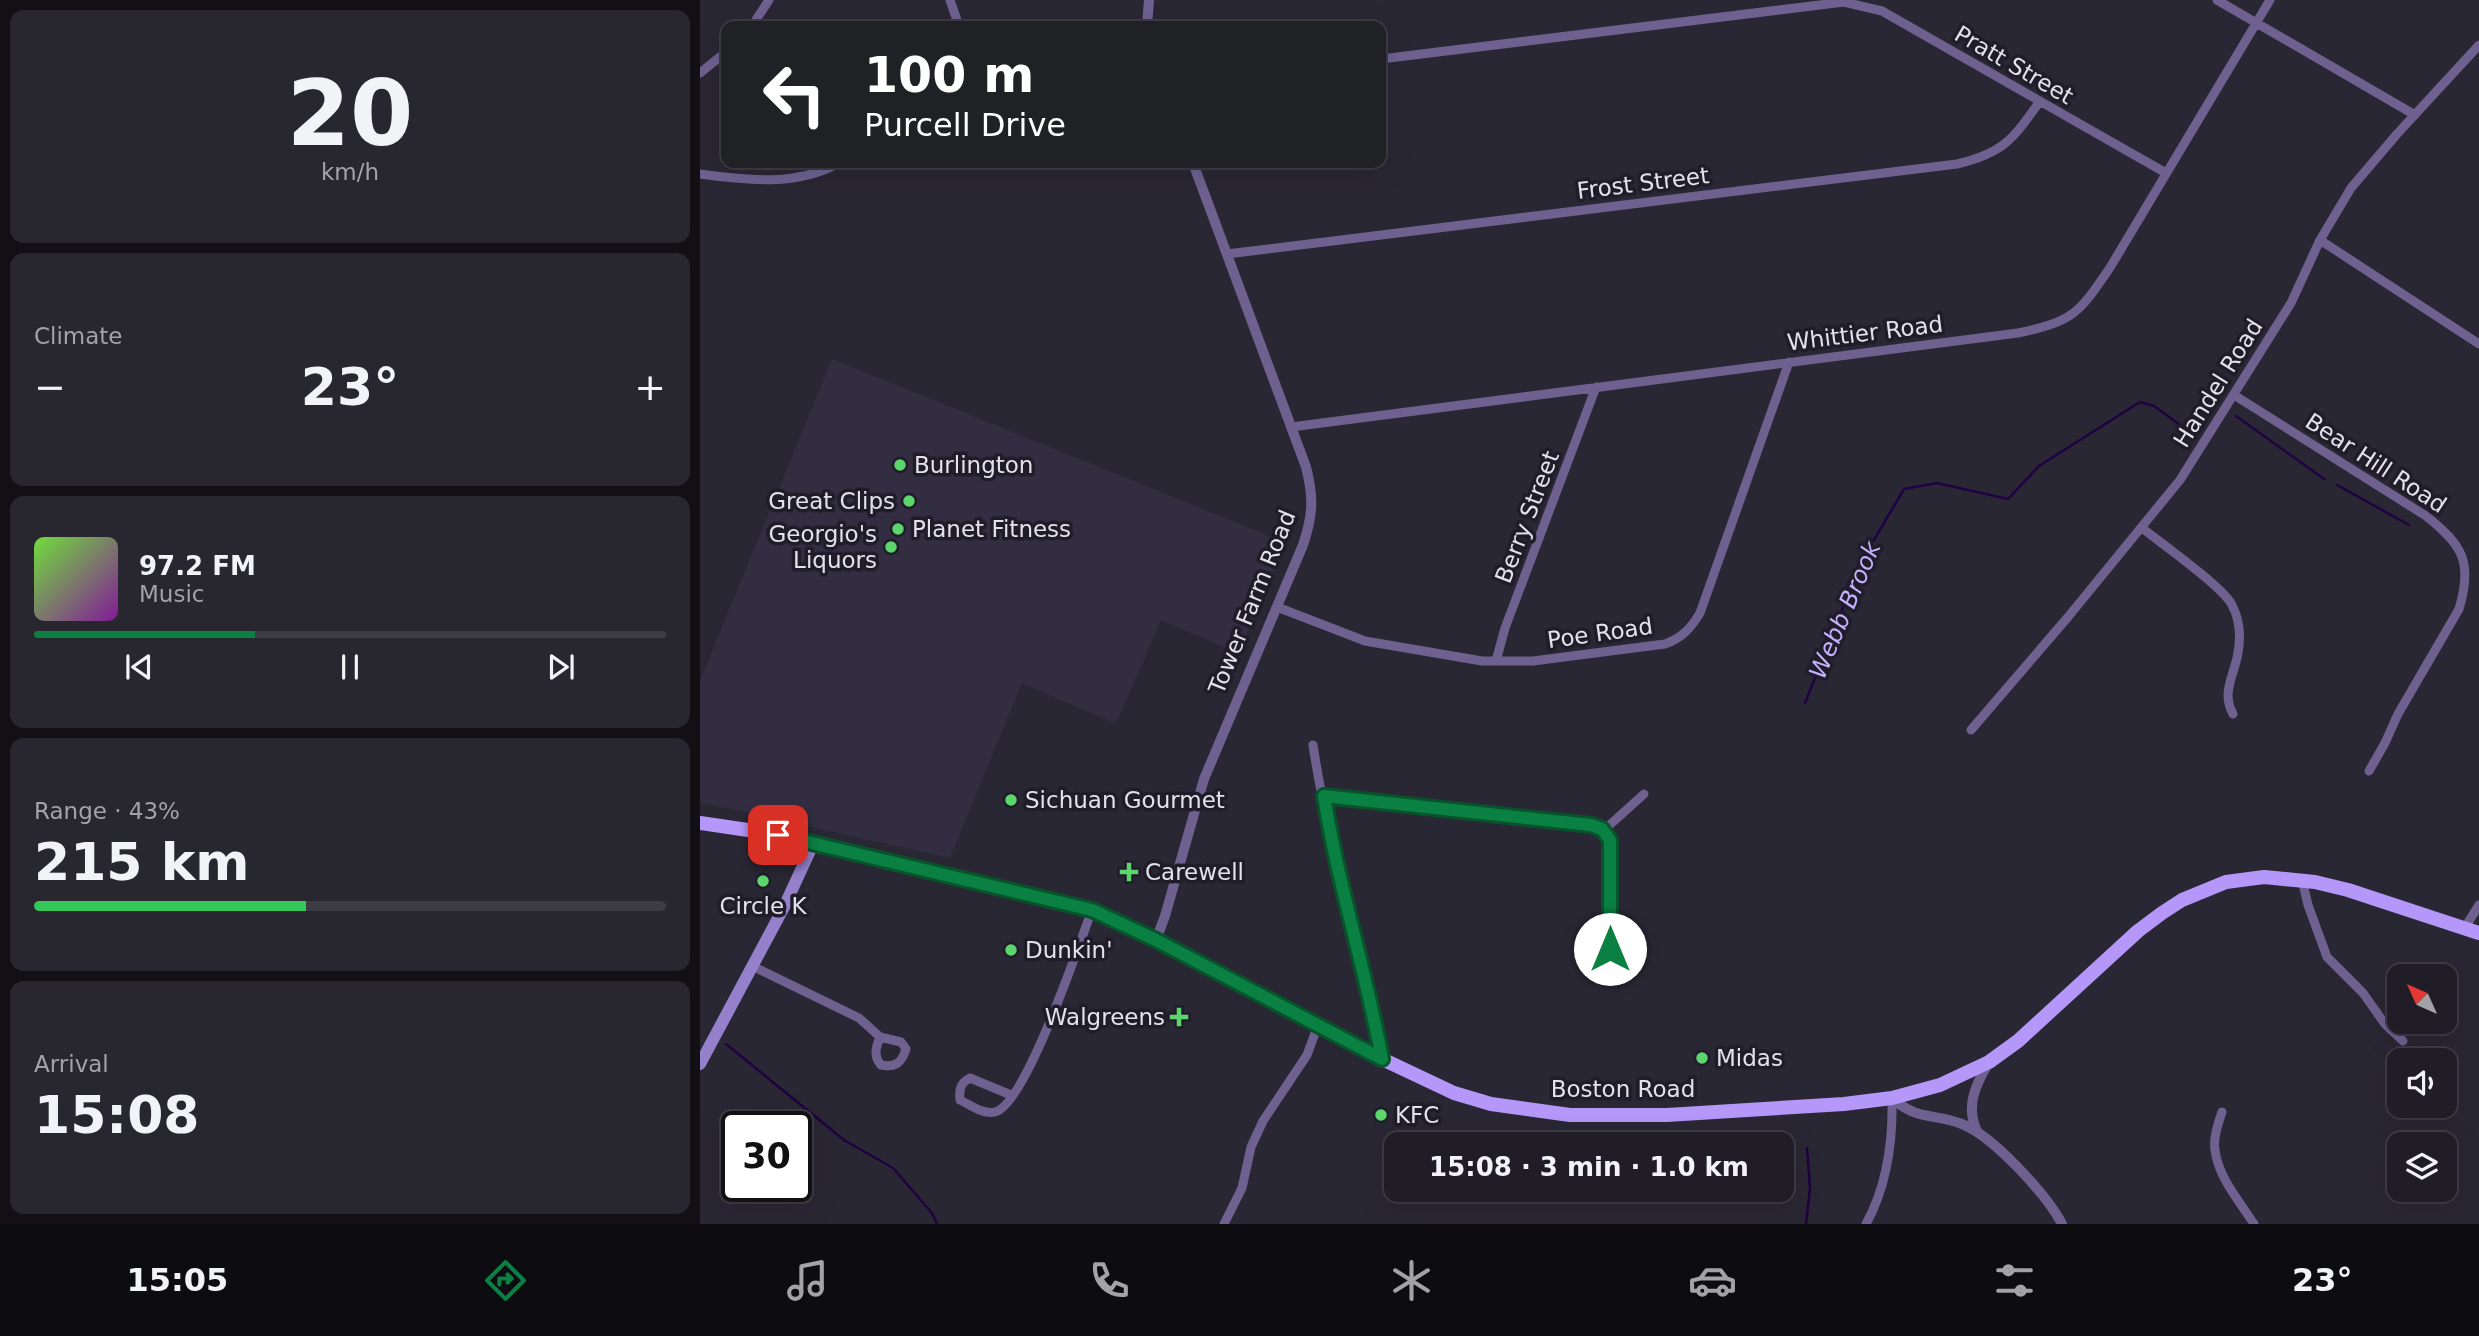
<!DOCTYPE html>
<meta charset="utf-8">
<style>
body{margin:0;font-family:"DejaVu Sans",sans-serif;background:#28262f;color:#f1f3f6;height:100vh;display:flex;flex-direction:column;font-size:26px;white-space:nowrap}
*{box-sizing:border-box;margin:0}
p{font-size:23px;color:#a2a2a7}
.icon{flex:none;width:38px;height:38px;fill:none;stroke:currentColor;stroke-width:2;stroke-linecap:round;stroke-linejoin:round}
.map{position:relative;flex:1;overflow:hidden}
.sheet{display:flex;flex-direction:column;gap:10px;padding:10px;background:#121015;width:700px}
.sheet>*{flex:none}
.guide{position:absolute;left:21px;top:21px;width:665px;height:147px;border-radius:14px;box-shadow:0 7px 28px #0002,0 0 0 2px #3d3b44;background:#202124;color:#fff;overflow:hidden}
.needle{width:46px;rotate:315deg}
.buttons{position:absolute;left:1687px;top:964px;display:grid;gap:14px}
.buttons a{display:grid;place-items:center;width:70px;height:70px;border-radius:14px;background:#201d27;box-shadow:0 7px 28px #0002,0 0 0 2px #3d3b44;font-size:35px}
.speed{position:absolute;left:21px;top:1111px;display:flex;gap:14px;font-size:35px;font-weight:700;text-align:center}
.speed>*{display:grid;place-content:center;width:91px;height:91px;border-radius:50%;background:#201d27;box-shadow:0 7px 28px #0002,0 0 0 2px #3d3b44;line-height:1}
.speed .limit{border:4px solid #111;border-radius:10px;background:#fff;color:#111}
.pin{position:absolute;display:grid;place-items:center;width:60px;height:60px;color:#fff;margin:-30px;border-radius:14px;box-shadow:0 4px 10px #0006}
.me{position:absolute;width:77px;margin:-38px;rotate:0deg;stroke-linejoin:round;filter:drop-shadow(0 0 5px #0008)}
.turn{display:flex;align-items:center;gap:24px;height:147px;padding:0 28px;font-size:32px}
.turn .icon{width:91px;height:91px;stroke-width:2.5}
.turn b{display:block;font-size:49px;line-height:60px}
.big{font-size:52px;font-weight:700;line-height:1.1}
.sheet .tile{flex:1;display:flex;flex-direction:column;justify-content:center;gap:10px;min-width:0;padding:0 24px;border-radius:14px;background:#28262f}
.sheet .dial{align-items:center;gap:0}
.dial b{font-size:91px;line-height:1}
.song{display:flex;align-items:center;gap:21px}
.cover{width:84px;height:84px;border-radius:10px;background:linear-gradient(135deg,hsl(100 70% 55%),hsl(290 70% 35%))}
.played{height:7px;border-radius:4px;background:linear-gradient(90deg,#0b8043 35%,#3d3b44 35%)}
.keys{display:flex;justify-content:space-around;direction:ltr}
.heat{display:flex;justify-content:space-between;align-items:center;font-size:38px;direction:ltr}
.charge{height:10px;border-radius:5px;background:linear-gradient(90deg,#34c759 43%,#3d3b44 0)}
.trip{position:absolute;left:684px;top:1132px;width:410px;height:70px;border-radius:14px;background:#201d27;box-shadow:0 7px 28px #0002,0 0 0 2px #3d3b44;font-weight:700;line-height:70px;text-align:center}
.tab-bar{display:flex;height:112px;justify-content:space-around;align-items:center;background:#0d0c10;color:#a2a2a7}
.tab-bar .icon{width:49px;height:49px}
.tab-bar .current{color:#0b8043}
.tab-bar b{font-size:32px;color:#f1f3f6}
main{display:flex;flex:1;min-height:0}
.map>svg:first-child{display:block}
</style>
<main>
<section class="sheet">
<div class="tile dial"><b>20</b><p>km/h</p></div>
<div class="tile"><p>Climate</p>
<div class="heat"><a>−</a><b class="big">23°</b><a>+</a></div>
</div>
<div class="tile">
<div class="song"><i class="cover"></i><div><b>97.2 FM</b><p>Music</p></div></div>
<div class="played"></div>
<div class="keys"><svg class="icon" aria-label="previous" viewBox="0 0 24 24"><path d="M18 5L8 12l10 7zM5 5v14"/></svg><svg class="icon" aria-label="pause" viewBox="0 0 24 24"><path d="M8 5v14M16 5v14"/></svg><svg class="icon" aria-label="next" viewBox="0 0 24 24"><path d="M6 5l10 7-10 7zM19 5v14"/></svg></div>
</div>
<div class="tile"><p>Range · 43%</p><b class="big">215 km</b><div class="charge"></div></div>
<div class="tile"><p>Arrival</p><b class="big">15:08</b></div>
</section>
<div class="map">
<svg width="1779" height="1224" viewBox="0 0 1779 1224">
<rect width="100%" height="100%" fill="#2a2734"/>
<path fill="#322d40" d="M132 359 587 543 538 653 461 620 416 724 322 683 250 858 0 802V681Z"/>
<g fill="none" stroke-linecap="round" stroke-linejoin="round">
<path stroke="#1f0341" stroke-width="2.5" d="M1536 416 1624 479
M1637 485 1709 525
M1105 703 1161 562 1204 489 1237 483 1308 499 1339 466 1440 402 1454 406 1483 427 1503 428
M26 1044 144 1140 193 1168 232 1213 237 1224
M1106 1224 1110 1189 1107 1148"/>
<path stroke="#6e6190" stroke-width="9" d="M250 0 259 26
M1517 0 1715 115
M52 26 69 0
M681 59 1144 2 1182 11 1466 173
M0 73 26 52
M0 174C47 180 95 187 139 163
M1620 240 1779 344
M527 254 1257 164C1304 153 1313 139 1340 101
M1534 395 1726 516C1763 545 1773 563 1759 609L1698 714 1685 743 1669 771
M591 427 1318 333C1375 321 1379 313 1411 266L1570 0
M1442 528C1461 543 1523 587 1532 605 1541 622 1541 640 1537 658 1532 679 1522 694 1533 714
M577 607 665 641 782 661H833L965 644C982 638 991 628 1000 613L1089 362
M796 661 805 628 896 387
M1271 730 1368 617 1480 480 1591 303 1620 240 1651 188 1697 134 1779 45
M613 745C629 851 663 954 682 1059
M624 796 891 826 903 831
M1602 880 1608 905 1627 957 1663 993 1685 1024 1703 1041
M1764 929 1779 905
M910 949V840L903 831 944 794
M52 966 159 1018 180 1037
M180 1037 201 1042 206 1049C202 1062 196 1068 181 1065 173 1056 176 1047 180 1037Z
M311 1095 270 1078C260 1083 259 1090 260 1100 270 1105 284 1115 295 1112 326 1104 379 944 392 910
M1522 1112C1518 1124 1513 1138 1515 1150 1518 1177 1540 1202 1554 1224
M524 1224 542 1188 551 1147 563 1121 607 1055 618 1025
M1166 1224C1187 1186 1193 1141 1192 1098"/>
<path stroke="#6e6190" stroke-width="10" d="M447 26 449 0
M456 940 465 916 504 779 603 545C613 515 614 498 606 467L493 163
M1192 1098C1217 1121 1234 1113 1262 1124 1293 1136 1347 1195 1362 1224
M1277 1131C1265 1106 1276 1084 1289 1062"/>
<path stroke="#9580cb" stroke-width="12" d="M0 1064 84 907 114 842"/>
<path stroke="#b497f9" stroke-width="14" d="M0 823 68 833 114 842 392 910 456 940 682 1059 754 1093 791 1104 870 1115H967L1144 1104 1192 1098 1240 1085 1289 1062 1318 1041 1438 931 1462 913 1482 900 1526 882 1564 877 1615 882 1648 890 1779 933"/>
</g>
<g fill="none" stroke-linecap="round" stroke-linejoin="round">
<g stroke="#07532c" stroke-width="18">
<path id="route" d="M78 835 392 910 456 940 682 1059C666 971 638 885 624 796L891 825 902 829 910 840V949"/>
</g>
<use href="#route" stroke="#0b8043" stroke-width="12"/>
</g>
<g fill="#5cd56d" stroke="#201d2a" stroke-width="2.5">
<circle cx="200" cy="465" r="7"/>
<circle cx="209" cy="501" r="7"/>
<circle cx="198" cy="529" r="7"/>
<circle cx="191" cy="547" r="7"/>
<circle cx="311" cy="800" r="7"/>
<path d="M425.5 861.5h7v7h7v7h-7v7h-7v-7h-7v-7h7z"/>
<circle cx="63" cy="881" r="7"/>
<circle cx="311" cy="950" r="7"/>
<path d="M475.5 1006.5h7v7h7v7h-7v7h-7v-7h-7v-7h7z"/>
<circle cx="1002" cy="1058" r="7"/>
<circle cx="681" cy="1115" r="7"/>
</g>
<g text-anchor="middle" stroke-width="7" stroke-linejoin="round" paint-order="stroke">
<g font-size="23" fill="#e3e1ea" stroke="#201d2a">
<text transform="translate(1314 65) rotate(30)" y="8">Pratt Street</text>
<text transform="translate(943 183) rotate(-7)" y="8">Frost Street</text>
<text transform="translate(1165 333) rotate(-7)" y="8">Whittier Road</text>
<text transform="translate(1518 383) rotate(-58)" y="8">Handel Road</text>
<text transform="translate(1676 463) rotate(33)" y="8">Bear Hill Road</text>
<text transform="translate(827 517) rotate(-69)" y="8">Berry Street</text>
<text transform="translate(552 602) rotate(-68)" y="8">Tower Farm Road</text>
<text transform="translate(900 633) rotate(-8)" y="8">Poe Road</text>
<text x="923" y="1097">Boston Road</text>
</g>
<g font-size="23" fill="#e3e1ea" stroke="#201d2a" text-anchor="start">
<text x="214" y="473">Burlington</text>
<text x="195" y="509" text-anchor="end">Great Clips</text>
<text x="212" y="537">Planet Fitness</text>
<text x="177" y="542" text-anchor="end">Georgio's<tspan x="177" dy="26">Liquors</tspan></text>
<text x="325" y="808">Sichuan Gourmet</text>
<text x="445" y="880">Carewell</text>
<text x="63" y="914" text-anchor="middle">Circle K</text>
<text x="325" y="958">Dunkin'</text>
<text x="465" y="1025" text-anchor="end">Walgreens</text>
<text x="1016" y="1066">Midas</text>
<text x="695" y="1123">KFC</text>
</g>
<g font-size="24" font-style="italic" fill="#c4b0fc" stroke="#201d2a">
<text transform="translate(1145 610) rotate(-67)" y="8">Webb Brook</text>
</g>
</g>
</svg>
<div class="buttons">
<a><svg class="needle" viewBox="-14 -14 28 28"><path d="M0-13l5 13h-10z" fill="#e53935"/><path d="M0 13l5-13h-10z" fill="#a2a2a7"/></svg></a>
<a><svg class="icon" aria-label="sound" viewBox="0 0 24 24"><path d="M4 9h4l5-4v14l-5-4H4zM17 9q2 3 0 6"/></svg></a>
<a><svg class="icon" aria-label="layers" viewBox="0 0 24 24"><path d="M12 4l9 5-9 5-9-5zM3 14l9 5 9-5"/></svg></a>
</div>
<div class="speed"><div class="limit">30</div></div>
<div class="pin" style="left:78px;top:835px;background:#d93025"><svg class="icon" aria-label="arrive" viewBox="0 0 24 24"><path d="M6 21V4h12l-3 4 3 4H6"/></svg></div>
<svg class="me" style="left:910px;top:949px" viewBox="-20 -20 40 40"><circle r="19" fill="#fff"/><path d="M0-13L10 11 0 6-10 11z" fill="#0b8043"/></svg>
<div class="trip">15:08 · 3 min · 1.0 km</div>
<div class="guide">
<div class="turn"><svg class="icon" aria-label="left" viewBox="0 0 24 24"><path d="M17 20v-9H6M10 6l-5 5 5 5"/></svg><div><b>100 m</b>Purcell Drive</div></div>
</div>
</div>
</main>
<nav class="tab-bar">
<b>15:05</b>
<svg class="icon current" aria-label="directions" viewBox="0 0 24 24"><path d="M12 3l9 9-9 9-9-9zM9 14v-3h6M13 9l2 2-2 2"/></svg>
<svg class="icon" aria-label="music" viewBox="0 0 24 24"><path d="M9 18V5l10-2v13"/><circle cx="6" cy="18" r="3"/><circle cx="16" cy="16" r="3"/></svg>
<svg class="icon" aria-label="phone" viewBox="0 0 24 24"><path d="M5 4h4l2 5-3 2q2 4 5 5l2-3 5 2v4C11 20 4 13 5 4z"/></svg>
<svg class="icon" aria-label="climate" viewBox="0 0 24 24"><path d="M12 3v18M4 7l16 10M4 17L20 7"/></svg>
<svg class="icon" aria-label="car" viewBox="0 0 24 24"><path d="M5 17H2v-5l4-1 3-4h7l3 4 3 1v5h-3M9 17h6M6 11h13"/><circle cx="7" cy="17" r="2"/><circle cx="17" cy="17" r="2"/></svg>
<svg class="icon" aria-label="filters" viewBox="0 0 24 24"><path d="M4 7h16M4 17h16"/><circle cx="9" cy="7" r="2"/><circle cx="15" cy="17" r="2"/></svg>
<b>23°</b>
</nav>
